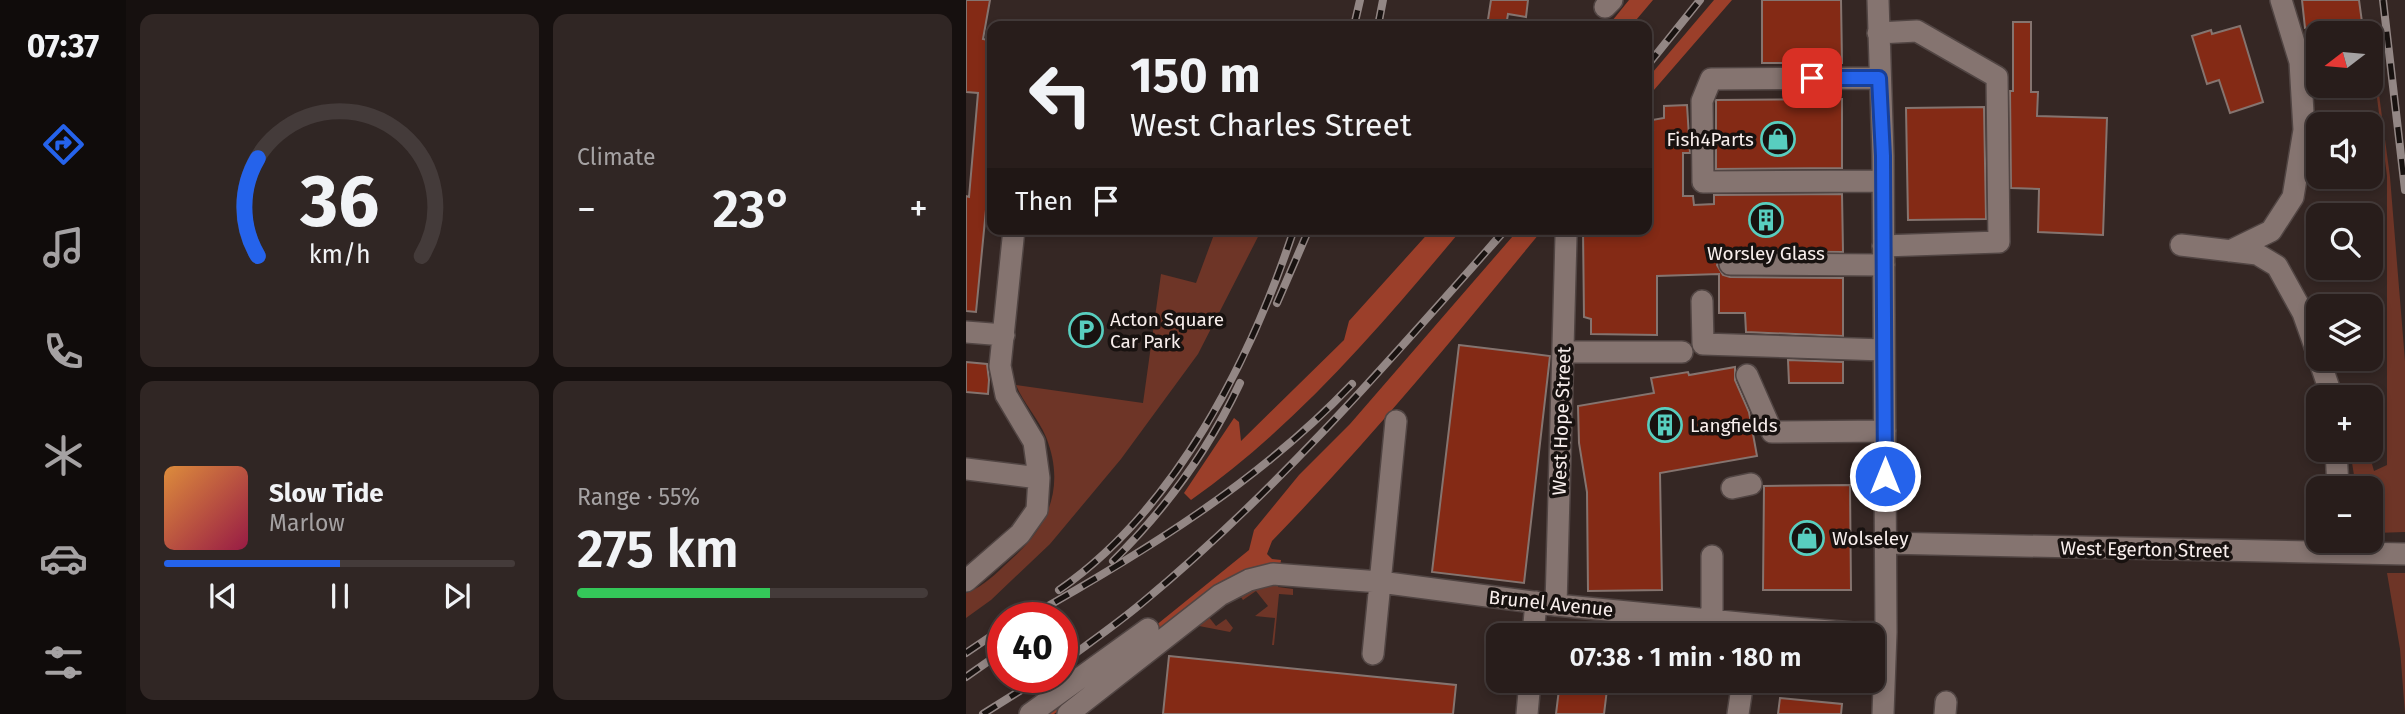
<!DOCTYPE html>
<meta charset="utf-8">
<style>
body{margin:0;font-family:"Fira Sans",sans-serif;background:#302624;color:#f1f3f6;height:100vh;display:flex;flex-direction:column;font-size:26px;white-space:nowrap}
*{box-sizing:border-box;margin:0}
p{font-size:23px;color:#a5a2a3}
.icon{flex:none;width:38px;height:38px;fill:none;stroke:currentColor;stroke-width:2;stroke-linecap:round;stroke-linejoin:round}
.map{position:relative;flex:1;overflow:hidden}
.panel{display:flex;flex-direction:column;gap:14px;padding:14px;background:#16100f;width:840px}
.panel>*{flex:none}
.banner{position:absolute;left:21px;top:21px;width:665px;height:214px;border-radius:14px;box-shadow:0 4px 10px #0003,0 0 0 2px #443b3a;background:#281d1b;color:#f1f3f6;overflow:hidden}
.needle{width:46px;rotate:254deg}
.fabs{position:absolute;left:1340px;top:21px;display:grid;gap:14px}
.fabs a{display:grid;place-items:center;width:77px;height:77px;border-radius:14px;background:#281d1b;box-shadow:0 4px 10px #0003,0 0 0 2px #443b3a;font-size:35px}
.speed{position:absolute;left:21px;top:602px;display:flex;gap:14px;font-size:35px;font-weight:700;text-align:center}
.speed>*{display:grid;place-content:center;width:91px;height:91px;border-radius:50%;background:#281d1b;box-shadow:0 4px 10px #0003,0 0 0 2px #443b3a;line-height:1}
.speed .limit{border:10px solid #d22;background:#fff;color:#111}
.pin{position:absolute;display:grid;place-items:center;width:60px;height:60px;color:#fff;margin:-30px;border-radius:14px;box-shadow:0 4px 10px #0006}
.me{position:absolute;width:77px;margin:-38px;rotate:0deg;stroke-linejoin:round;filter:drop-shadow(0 0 5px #0008)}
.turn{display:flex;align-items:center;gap:24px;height:147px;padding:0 28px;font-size:32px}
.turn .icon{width:91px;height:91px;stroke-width:2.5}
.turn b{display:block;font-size:49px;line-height:60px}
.then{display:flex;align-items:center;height:66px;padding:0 28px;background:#0003;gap:14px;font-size:26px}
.big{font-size:52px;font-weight:600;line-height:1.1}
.panel .tile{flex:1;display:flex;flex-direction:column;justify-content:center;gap:10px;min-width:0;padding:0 24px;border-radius:14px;background:#302624}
.panel .dial{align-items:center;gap:0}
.dial svg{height:182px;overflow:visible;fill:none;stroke:#443b3a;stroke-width:7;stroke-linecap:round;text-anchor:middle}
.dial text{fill:#f1f3f6;stroke:none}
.song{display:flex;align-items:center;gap:21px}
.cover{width:84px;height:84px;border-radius:10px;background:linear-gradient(135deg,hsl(30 70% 55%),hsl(340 70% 35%))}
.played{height:7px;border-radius:4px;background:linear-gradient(90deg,#2563eb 50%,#443b3a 50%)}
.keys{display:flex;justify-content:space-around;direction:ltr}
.heat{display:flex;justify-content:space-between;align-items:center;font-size:38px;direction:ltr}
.charge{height:10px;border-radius:5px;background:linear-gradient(90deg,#34c759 55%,#443b3a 0)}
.panel .tiles{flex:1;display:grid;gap:14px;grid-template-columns:repeat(2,1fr)}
.trip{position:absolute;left:520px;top:623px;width:399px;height:70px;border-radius:14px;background:#281d1b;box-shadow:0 4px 10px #0003,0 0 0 2px #443b3a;font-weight:600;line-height:70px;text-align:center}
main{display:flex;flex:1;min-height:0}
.tab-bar{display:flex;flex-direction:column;width:126px;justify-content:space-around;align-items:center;background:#100c0b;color:#a5a2a3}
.tab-bar .icon{width:49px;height:49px}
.tab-bar .active{color:#2563eb}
.tab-bar b{font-size:32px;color:#f1f3f6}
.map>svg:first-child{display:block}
</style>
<main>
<nav class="tab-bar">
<b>07:37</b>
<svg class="icon active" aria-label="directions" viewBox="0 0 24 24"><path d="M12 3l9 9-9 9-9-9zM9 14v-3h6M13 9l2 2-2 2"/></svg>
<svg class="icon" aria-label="music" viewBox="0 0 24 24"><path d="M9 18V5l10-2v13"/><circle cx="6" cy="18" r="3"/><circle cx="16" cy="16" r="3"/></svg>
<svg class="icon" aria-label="phone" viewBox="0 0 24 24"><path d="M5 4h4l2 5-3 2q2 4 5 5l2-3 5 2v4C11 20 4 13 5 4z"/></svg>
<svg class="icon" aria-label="climate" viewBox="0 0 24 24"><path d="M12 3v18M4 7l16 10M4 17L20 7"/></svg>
<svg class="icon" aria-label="car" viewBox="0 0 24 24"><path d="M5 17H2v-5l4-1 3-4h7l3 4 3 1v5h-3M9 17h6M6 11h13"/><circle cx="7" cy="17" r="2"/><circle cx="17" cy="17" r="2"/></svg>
<svg class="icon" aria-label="filters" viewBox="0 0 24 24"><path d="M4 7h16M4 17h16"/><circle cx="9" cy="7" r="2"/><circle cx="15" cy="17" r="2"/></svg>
</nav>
<section class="panel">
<div class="tiles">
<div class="tile dial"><svg viewBox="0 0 100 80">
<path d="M14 69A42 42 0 1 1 86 69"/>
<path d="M14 69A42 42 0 0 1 14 26" stroke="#2563eb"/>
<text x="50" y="56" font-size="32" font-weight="700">36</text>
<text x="50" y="72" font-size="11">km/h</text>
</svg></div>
<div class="tile"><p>Climate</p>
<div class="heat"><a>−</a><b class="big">23°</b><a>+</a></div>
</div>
<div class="tile">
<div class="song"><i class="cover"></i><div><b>Slow Tide</b><p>Marlow</p></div></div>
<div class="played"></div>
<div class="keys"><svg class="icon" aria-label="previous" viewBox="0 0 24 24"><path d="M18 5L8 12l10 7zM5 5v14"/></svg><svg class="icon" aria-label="pause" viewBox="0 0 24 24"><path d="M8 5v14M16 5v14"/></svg><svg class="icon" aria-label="next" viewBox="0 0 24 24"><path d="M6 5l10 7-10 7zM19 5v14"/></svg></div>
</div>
<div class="tile"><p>Range · 55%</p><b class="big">275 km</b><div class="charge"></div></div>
</div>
</section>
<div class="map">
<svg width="1439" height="714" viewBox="0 0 1439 714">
<rect width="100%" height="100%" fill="#352724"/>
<path fill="#6e3527" d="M1405 34 1424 177 1439 361V532L1409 533 1405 526V488H1390L1384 450H1402L1408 471 1421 465V176L1405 51Z
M250 229H296L232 354 155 459 84 544 25 600 0 618V593C20 586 35 568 51 554 86 521 98 482 80 437 72 418 58 404 50 385L177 403 195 274 230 283Z
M1421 573H1439V714L1434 649Z
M312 583V587L327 589V595L313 594 308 645H306L309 618 289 616 302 606 290 591 277 600 272 593Z
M242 616 250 626 260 619 267 628 264 632 233 626V623Z"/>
<path fill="#9b3f2a" d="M663 0H687L665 26H642Z
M748 0H766L681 98V79Z
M466 229H496C415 326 329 427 225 500L218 493 268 418 273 422 275 441 378 340 383 321Z
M553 229H577C490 336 402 442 306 541L301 554 306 559 315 560 314 567 270 574 88 714H69L152 656 283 550 288 530 333 475 384 424Z"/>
<path fill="#842a15" stroke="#85746f" stroke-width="2" d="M0 0H24L17 39 26 41 21 76H26V179H23L10 312 0 311V196L3 197 12 93 0 92Z
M525 0H562L560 17 542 14 540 26H521Z
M796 0H875L876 63H796Z
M1336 0H1393L1396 22 1339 28Z
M1047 22H1065V92H1072L1071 116 1141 118 1137 235 1072 232 1073 189 1045 188 1044 91H1047Z
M1274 26 1297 102 1264 113 1253 80 1241 84 1226 36 1245 30 1246 34Z
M876 99V168L750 169V100Z
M721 105 724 153H717V196H727L728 205 748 204V195L876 194 877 252 764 251 753 257 751 265 757 275 764 277 877 278V336L780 332 779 313H753V274L691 276V335L625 334V319L618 317 617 229H681V130H687L686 120 698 118V106Z
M1018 107 1020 219 942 220 940 108Z
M493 345 584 356 558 583 466 572Z
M822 360 877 362V383H823Z
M0 362 21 364 23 380 22 394 0 392Z
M769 367V380L783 412 791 456 694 473 696 590 622 591 621 492 613 443 612 406 688 393 685 378 722 372 723 375Z
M884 485 885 590H797L798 486Z
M203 656 490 685 487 714H197Z
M594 681H642L638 714H590Z
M814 698 876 704 875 714H812Z"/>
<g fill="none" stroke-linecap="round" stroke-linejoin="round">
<g stroke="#514543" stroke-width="24">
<path id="minor" d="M912 0 917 156 920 632 917 714
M639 7 646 0
M912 33 951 31 1031 77 1033 242 917 246
M913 78 745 79 736 101 737 182 917 181
M1215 245 1291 254 1311 266 1337 313 1353 358
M1264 251 1305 231 1327 197 1338 130 1334 62 1315 0
M764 264 918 265
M736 301 737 344 918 350
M0 332 38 335
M597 352H716
M1353 359 1366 397
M781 375 806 432 919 431
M1370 450 1372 488
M0 469 73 478
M766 488 785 484
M919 543 1439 554
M0 581 54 534 71 510 73 478 68 442 40 395 34 366 48 229
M590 605 600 237
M746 620V556
M567 635 570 602
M407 654 430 421
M64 714 182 629
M102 714 254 595 283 580 307 574 414 582 590 605 784 624 887 633 920 632
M561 714 564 681
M772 714 777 681
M979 714 980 702"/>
</g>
<use href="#minor" stroke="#857470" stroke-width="21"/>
<g stroke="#938785" stroke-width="8">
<path id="rail" d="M1417 0 1439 190
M388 26 394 0
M412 26 417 0
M681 66 734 0
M311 303 343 229
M147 561C199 510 243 449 274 383
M93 590C209 510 285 360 328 229
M61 618C178 552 293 482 386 384
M0 653 37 628
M96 663C123 643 151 624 177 602 309 493 426 358 540 229
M0 677 37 651
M17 714 76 677"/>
</g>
<use href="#rail" stroke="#181210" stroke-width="5" stroke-dasharray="16" stroke-linecap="butt"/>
</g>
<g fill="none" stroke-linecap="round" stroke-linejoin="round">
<g stroke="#184099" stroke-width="18">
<path id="route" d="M846 78H913L917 156 919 476"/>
</g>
<use href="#route" stroke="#2563eb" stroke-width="12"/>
</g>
<defs>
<g id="shop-ring" transform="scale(1.75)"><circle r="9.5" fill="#181210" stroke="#58cebf" stroke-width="1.5"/><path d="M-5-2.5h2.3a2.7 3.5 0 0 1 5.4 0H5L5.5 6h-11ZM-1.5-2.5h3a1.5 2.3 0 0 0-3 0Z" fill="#58cebf"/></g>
<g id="building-ring" transform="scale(1.75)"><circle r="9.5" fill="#181210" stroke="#58cebf" stroke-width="1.5"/><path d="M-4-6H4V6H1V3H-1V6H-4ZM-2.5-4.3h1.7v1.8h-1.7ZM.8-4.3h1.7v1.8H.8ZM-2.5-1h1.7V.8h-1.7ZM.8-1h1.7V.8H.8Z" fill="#58cebf"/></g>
<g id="parking-ring" transform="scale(1.75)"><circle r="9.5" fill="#181210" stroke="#58cebf" stroke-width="1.5"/><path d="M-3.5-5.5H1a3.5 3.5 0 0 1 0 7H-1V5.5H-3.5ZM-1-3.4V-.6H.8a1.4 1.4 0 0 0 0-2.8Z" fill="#58cebf"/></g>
</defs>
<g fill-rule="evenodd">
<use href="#shop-ring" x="812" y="139"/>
<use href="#building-ring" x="800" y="220"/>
<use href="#parking-ring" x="120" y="330"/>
<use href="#building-ring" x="699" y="425"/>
<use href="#shop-ring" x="841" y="538"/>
</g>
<g text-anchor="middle" stroke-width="7" stroke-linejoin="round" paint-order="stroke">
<g font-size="19" fill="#f8eeec" stroke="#181210" text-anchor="start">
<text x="788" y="146" text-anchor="end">Fish4Parts</text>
<text x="800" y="260" text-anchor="middle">Worsley Glass</text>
<text x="144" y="326">Acton Square<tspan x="144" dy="22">Car Park</tspan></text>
<text x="724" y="432">Langfields</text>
<text x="866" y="545">Wolseley</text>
</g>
<g font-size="19" fill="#f8eeec" stroke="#181210">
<text transform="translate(595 421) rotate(-88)" y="7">West Hope Street</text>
<text transform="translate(1179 549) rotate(1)" y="7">West Egerton Street</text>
<text transform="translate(585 603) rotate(6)" y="7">Brunel Avenue</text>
</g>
</g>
</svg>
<div class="fabs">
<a><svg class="needle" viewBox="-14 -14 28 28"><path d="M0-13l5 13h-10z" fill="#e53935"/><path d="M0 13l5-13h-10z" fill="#a5a2a3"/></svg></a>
<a><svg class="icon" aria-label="sound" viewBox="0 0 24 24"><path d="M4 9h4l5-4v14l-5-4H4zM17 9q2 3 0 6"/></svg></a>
<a><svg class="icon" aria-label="search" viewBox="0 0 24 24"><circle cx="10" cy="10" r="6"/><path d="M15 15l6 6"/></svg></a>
<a><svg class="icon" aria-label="layers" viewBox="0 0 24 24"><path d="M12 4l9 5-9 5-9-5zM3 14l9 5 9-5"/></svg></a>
<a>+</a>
<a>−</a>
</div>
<div class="speed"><div class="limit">40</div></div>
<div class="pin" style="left:846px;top:78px;background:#d93025"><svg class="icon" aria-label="arrive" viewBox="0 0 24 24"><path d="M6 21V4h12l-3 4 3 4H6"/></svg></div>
<svg class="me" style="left:919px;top:476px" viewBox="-20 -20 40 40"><circle r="17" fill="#2563eb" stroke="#fff" stroke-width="3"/><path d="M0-11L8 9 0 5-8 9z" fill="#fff"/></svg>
<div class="trip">07:38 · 1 min · 180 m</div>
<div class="banner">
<div class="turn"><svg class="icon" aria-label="left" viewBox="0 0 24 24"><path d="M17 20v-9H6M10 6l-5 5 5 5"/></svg><div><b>150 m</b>West Charles Street</div></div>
<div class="then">Then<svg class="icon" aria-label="arrive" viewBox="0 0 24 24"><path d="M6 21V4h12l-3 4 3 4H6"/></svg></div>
</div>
</div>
</main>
